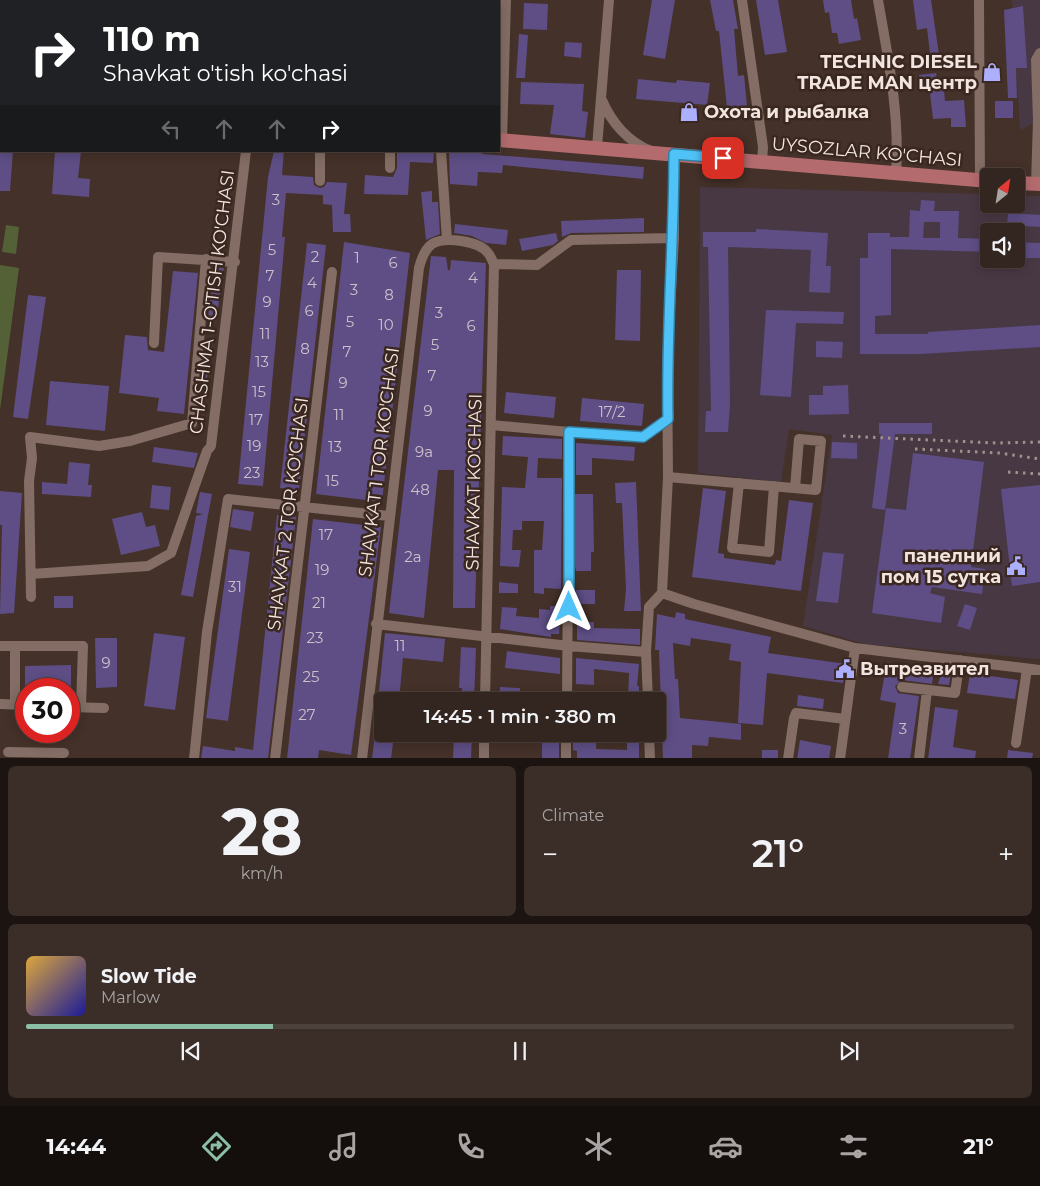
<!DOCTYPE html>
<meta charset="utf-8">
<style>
body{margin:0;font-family:Montserrat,sans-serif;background:#3b2d28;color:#f1f3f6;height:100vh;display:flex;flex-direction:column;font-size:19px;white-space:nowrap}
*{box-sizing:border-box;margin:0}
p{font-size:16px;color:#a9a5a4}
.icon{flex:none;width:28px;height:28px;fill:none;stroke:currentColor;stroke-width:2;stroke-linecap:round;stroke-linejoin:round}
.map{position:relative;height:758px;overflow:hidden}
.panel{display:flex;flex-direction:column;gap:8px;padding:8px;background:#1c1411;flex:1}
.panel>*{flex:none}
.guide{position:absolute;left:0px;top:0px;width:500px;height:152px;box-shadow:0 2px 12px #0003,0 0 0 1px #4e423d;background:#202124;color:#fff;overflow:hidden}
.needle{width:32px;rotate:30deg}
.buttons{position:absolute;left:980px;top:168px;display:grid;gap:10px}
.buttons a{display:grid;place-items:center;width:45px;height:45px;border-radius:5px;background:#33251f;box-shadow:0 2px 12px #0003,0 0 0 1px #4e423d;font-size:25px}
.speed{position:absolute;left:15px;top:678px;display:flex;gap:10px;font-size:25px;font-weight:700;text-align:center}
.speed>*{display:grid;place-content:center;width:65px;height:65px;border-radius:50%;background:#33251f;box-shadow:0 2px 12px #0003,0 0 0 1px #4e423d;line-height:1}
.speed .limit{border:8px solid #d22;background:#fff;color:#111}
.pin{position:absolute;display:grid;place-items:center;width:42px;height:42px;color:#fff;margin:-21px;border-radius:10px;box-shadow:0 2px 8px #0006}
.me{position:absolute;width:55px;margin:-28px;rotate:0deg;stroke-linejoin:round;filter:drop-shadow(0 0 4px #0008)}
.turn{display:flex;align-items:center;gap:18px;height:105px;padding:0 20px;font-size:22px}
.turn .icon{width:65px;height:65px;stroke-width:2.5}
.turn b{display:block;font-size:35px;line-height:42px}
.lanes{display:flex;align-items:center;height:48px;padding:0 20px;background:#0003;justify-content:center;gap:25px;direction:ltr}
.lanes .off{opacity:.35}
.big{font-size:38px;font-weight:600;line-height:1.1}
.panel .card{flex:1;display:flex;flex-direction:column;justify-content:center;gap:8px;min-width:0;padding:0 18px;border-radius:8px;background:#3b2d28}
.panel .dial{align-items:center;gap:0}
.dial b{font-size:65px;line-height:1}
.song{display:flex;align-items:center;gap:15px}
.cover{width:60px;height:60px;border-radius:8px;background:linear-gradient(135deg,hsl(40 70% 55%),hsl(240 70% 35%))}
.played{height:5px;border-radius:2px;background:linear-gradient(90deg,#8abfa5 25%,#4e423d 25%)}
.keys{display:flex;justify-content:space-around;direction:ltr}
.heat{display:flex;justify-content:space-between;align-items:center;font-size:28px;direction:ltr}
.panel .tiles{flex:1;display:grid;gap:8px;grid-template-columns:1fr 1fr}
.card:last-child{grid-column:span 2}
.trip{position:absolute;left:374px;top:692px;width:292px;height:50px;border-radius:5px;background:#33251f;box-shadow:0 2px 12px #0003,0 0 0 1px #4e423d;font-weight:600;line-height:50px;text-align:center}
.menu{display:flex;height:80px;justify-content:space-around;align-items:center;background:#140f0c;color:#a9a5a4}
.menu .icon{width:35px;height:35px}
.menu .selected{color:#8abfa5}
.menu b{font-size:22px;color:#f1f3f6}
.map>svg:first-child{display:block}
</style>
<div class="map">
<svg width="1040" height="759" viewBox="0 0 1040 759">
<rect width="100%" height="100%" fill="#443129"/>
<path fill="#483844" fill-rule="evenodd" d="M1012 0H1040V120L1020 130Z
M700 187 989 194V204H1016V195L1040 196V659L865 644 803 626 832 435 789 429 781 482 698 473ZM989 231H1016V259H989Z"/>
<path fill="#546137" d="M6 225 19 227 16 254 2 252Z
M0 265 19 268 0 410Z"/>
<path fill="#5e4e85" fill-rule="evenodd" d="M652 0H675L665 59 643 55Z
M710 0H733L738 29H734L738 76 744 75 747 106 727 108 719 31H716Z
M756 0H778L787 52 765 55Z
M823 0H851L854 19 857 18 861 40 839 44 837 33H832L829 12 825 13Z
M913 0H931L940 61 931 62 927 28 917 30Z
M524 3 548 4 547 30 523 29Z
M1023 6 1027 68H1016L1017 98H1008L1004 10Z
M519 34 528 35 525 78H516Z
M565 42 582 43 581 58 564 56Z
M936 73 939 90H944L945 101 964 100 966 127H951V118L933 119 929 85 920 86 919 75Z
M638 79 676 83 677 80 710 83 707 105 636 99Z
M521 82 584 84 582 111 588 112 585 138 550 134 554 105 520 104Z
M995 101H1013V118H995Z
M0 151H13L10 191H0Z
M55 151H81L78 178 90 179 89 197 52 194Z
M274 151H284L282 175 313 177 314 185 320 188 324 187 327 182 347 183 344 214H350L351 232H333L332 205 323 204V195L286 193 282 237H285L263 486 238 484 268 177Z
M397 151H434L433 163 410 162 408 195 364 194 365 175 393 177 397 168Z
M449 151H471L482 152V154L644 167 643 179 503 165 502 173 478 172 477 186 450 184Z
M432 191V202H438L440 234 426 240 421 192Z
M921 200 935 201 934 211H959L958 238 989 239V252L891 249V315L875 316V334H928V332L1040 325V347L920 354H860V258H868V233H890V237H909L910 210 920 211ZM924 222H940V238H923Z
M1008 213 1040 215V227L1007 225Z
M644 218V232L571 233 562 237 561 221Z
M455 224 508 230 506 245 486 243 472 236 454 233Z
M756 229 828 233 826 266H831L830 293 809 292 811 250 728 247 730 403 728 432H705L706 411H711L708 247H703V232H756Z
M556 233 558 241 553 245 522 251 519 239Z
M344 242 410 253 382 502 316 494Z
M1016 242 1040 243V258H1016Z
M307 243 326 245 299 490 280 488Z
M431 256 446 257 448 270H450L451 260 486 263 475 608H453L454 470H438L424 618 389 613Z
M215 268H224L216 321 208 320 212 275H214Z
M617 270H641L640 341 615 340Z
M173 271 198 273 184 414 157 411 159 398 119 393 125 335 147 337 148 350 164 352Z
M28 295 46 297 28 419 13 417Z
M766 310 844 312 843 324 796 323 791 397 760 395Z
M206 339 213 340 207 378H203Z
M816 341 843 342 842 358 816 357Z
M50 381 109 386 105 431 46 425Z
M848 385 849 414 809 415V395H823V386Z
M506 392 556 397 554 418 504 413Z
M582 398 644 404 642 426 580 421Z
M879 423H932V434H895L885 510 872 508 881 434H879Z
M503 436 562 439V459L538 458 537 478H562L561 589 544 588V594L534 593V550H542L544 521H522V530H513L512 550H521L519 567 500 566 502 487 525 488 528 457 502 455Z
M832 442 857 443V459L831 458Z
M576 443 635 447 634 461 592 458V475H576Z
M154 447 198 453 194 468 152 462Z
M913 453 984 462 971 567 985 569 982 594 932 587 930 593 945 597 941 623 872 613 886 508 906 510Z
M69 462 90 464 88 485H92L91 497 42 494V482L67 484Z
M636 482 641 611H624L626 589 622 503H616L615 483Z
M152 485 171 487 169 510 150 508Z
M1040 485V582L1012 586 1001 489Z
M703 488 726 491 718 553 724 554V558L775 565 776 560 781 561 789 500 813 503 801 591 692 577Z
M0 491 22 493 14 613 0 614 2 525H0Z
M200 492 212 494 193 597 181 595 196 516 203 514 196 513Z
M575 494H593L594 552H591V571H576L575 566Z
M233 509 254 512 251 531 230 527Z
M142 512 146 527 155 525 160 546 121 555 112 519Z
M277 515 296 517 268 759H201L203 746 235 751V747L253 750Z
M313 519 381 527 351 755 319 750 318 759H287Z
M229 549 250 552 228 721 206 718Z
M823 552 844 554 838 603 816 601Z
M499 582 518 584V593H499Z
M576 590H595V604H576Z
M54 596H73V608H54Z
M965 604 977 608 970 630 957 626Z
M550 606H561L559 634H551V637L500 629 502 607 517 608 516 616 539 618V609L550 610Z
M676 612 685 614V619L771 637 768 653 846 664 843 683 767 673 763 725 738 723 741 662 729 660 731 644 691 638 690 646 673 643 675 679H678L680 718 741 724V740L709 737 708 746 692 745V759H663L659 650H655L657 614 675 618Z
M577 622H594V628L640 629V645L577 640Z
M154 633 185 637 175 710 144 706Z
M385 633 445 639 443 662 403 658 399 701H378Z
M95 638H117V687L96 688Z
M461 647 476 648 474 701H462V688H459Z
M507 651 560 658V674L505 668Z
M576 658 639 664 637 686H639V701H628L629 673 594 669V685L576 684Z
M887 662 934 670 932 684 902 680 895 686 898 693 919 696 910 759H888L896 703 880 700Z
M71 665V688H25V666Z
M942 671 951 673 949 685 938 684Z
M970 673 1018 680 1015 699 967 693Z
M500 687 520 688V692L560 695V701H499Z
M798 695 824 699 823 709 797 706Z
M935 707 958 710 953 747 976 751 975 759H928Z
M377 717H382V734H394L391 759H372Z
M454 734H472L471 759H453Z
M542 734H559V759H542Z
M573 734H597L596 749 627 750V734H639V759H577V751L573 750Z
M800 740 831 746 829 759H797Z
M762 750H778V759H762Z
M1008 750 1033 753 1032 759H1007Z"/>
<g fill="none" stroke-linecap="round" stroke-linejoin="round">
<path stroke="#836d64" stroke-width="10" d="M742 0 763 147 762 162
M878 0C888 57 900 115 896 173
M979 0 980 180
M92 1 93 0
M276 1V0
M313 1 314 0
M394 1V0
M602 100C611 122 628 142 651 151
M502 140 506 0
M597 147 609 0
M441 151 447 240
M390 168V151
M320 181V151
M1036 184 1038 120 1036 60 1040 53
M494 264 537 265 571 240 674 238
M154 343 158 257 235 262
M491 425 569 432
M668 477 816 490 821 441 799 439 795 488
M739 483 732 548 769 552 774 486
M31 574 148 566 171 553 207 451 211 446 246 151
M662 593 694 604 855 648 1040 670
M31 597 29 481 32 458 30 437 99 446 130 441 192 423 206 259
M376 624 569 646 646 652
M0 646H83L81 707
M902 687 955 693 960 660
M567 701 569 432 643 437 668 419
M648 701 646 652 649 607 662 593 668 477 667 360 674 238V154
M0 704 26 705
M15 704V646
M69 707 104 708
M649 734 650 759
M1016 743 1027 669
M8 752 64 753
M194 759 207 632 228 499 389 516
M275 759 332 272
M362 759 419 268C421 260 425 249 432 244 445 236 479 241 488 253 491 256 492 261 494 264L485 701
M484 759V734
M566 759V734
M788 759 794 718 796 713 845 719
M840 759 855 648
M919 759 927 690"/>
<path stroke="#b46b6e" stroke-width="14" d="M0 99H1
M499 140 989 181
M1016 183 1040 184"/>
<path stroke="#a0918a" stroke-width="3" stroke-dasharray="2.5 5" stroke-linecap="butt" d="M843 436 996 443 1040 442
M915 449 999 453 1040 459
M1008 472 1040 474"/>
</g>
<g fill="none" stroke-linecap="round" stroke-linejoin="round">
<g stroke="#337fa1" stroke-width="12">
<path id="route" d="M569 607V432L643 437 668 419C666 331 674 243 674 154L723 158"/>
</g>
<use href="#route" stroke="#4fc3f7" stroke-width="9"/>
</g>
<defs>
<g id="shop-bare" transform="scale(1.5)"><path d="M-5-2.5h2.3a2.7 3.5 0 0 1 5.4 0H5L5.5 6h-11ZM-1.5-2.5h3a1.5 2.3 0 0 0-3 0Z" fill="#acaffb" stroke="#3a271f" stroke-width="2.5" paint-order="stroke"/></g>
<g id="civic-bare" transform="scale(1.5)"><path d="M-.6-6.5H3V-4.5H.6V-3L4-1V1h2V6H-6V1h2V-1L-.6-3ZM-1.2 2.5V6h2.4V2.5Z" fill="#acaffb" stroke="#3a271f" stroke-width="2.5" paint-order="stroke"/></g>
</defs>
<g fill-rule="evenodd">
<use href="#shop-bare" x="992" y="72"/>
<use href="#shop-bare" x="689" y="112"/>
<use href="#civic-bare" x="1016" y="566"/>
<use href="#civic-bare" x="845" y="669"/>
</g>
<g text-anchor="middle" stroke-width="5" stroke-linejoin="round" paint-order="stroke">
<g font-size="15" fill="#cdbfc9">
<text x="276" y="205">3</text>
<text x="272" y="255">5</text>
<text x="315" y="262">2</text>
<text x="357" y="263">1</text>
<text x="393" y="268">6</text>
<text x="270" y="281">7</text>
<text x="473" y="283">4</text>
<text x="312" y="288">4</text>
<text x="354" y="295">3</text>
<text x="389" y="300">8</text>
<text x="267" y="307">9</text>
<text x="309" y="316">6</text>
<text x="439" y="318">3</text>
<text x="350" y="327">5</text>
<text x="386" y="330">10</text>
<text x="471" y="331">6</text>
<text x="265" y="339">11</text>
<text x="435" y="350">5</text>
<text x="305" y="354">8</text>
<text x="347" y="357">7</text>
<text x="262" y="367">13</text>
<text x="432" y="381">7</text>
<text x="343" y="388">9</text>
<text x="259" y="397">15</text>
<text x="428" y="416">9</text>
<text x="612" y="417">17/2</text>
<text x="339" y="420">11</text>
<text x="256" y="425">17</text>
<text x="254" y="451">19</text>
<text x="335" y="452">13</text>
<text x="424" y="457">9a</text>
<text x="252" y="478">23</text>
<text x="332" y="486">15</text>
<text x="420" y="495">48</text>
<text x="326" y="540">17</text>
<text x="413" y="562">2a</text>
<text x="322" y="575">19</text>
<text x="235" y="592">31</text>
<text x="319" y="608">21</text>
<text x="315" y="643">23</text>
<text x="400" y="651">11</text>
<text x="106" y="668">9</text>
<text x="311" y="682">25</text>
<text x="307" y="720">27</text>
<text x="903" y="734">3</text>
</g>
<g font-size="18" font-weight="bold" fill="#f2e5e0" stroke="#3a271f" text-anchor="end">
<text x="977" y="68">TECHNIC DIESEL<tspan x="977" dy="21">TRADE MAN центр</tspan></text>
<text x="704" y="118" text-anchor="start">Охота и рыбалка</text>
<text x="1001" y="562">панелний<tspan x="1001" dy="21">пом 15 сутка</tspan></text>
<text x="860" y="675" text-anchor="start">Вытрезвител</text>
</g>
<g font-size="18" fill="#f2e5e0" stroke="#3a271f">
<text transform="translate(867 152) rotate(5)" y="6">UYSOZLAR KO'CHASI</text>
<text transform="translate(212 302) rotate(-83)" y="6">CHASHMA 1-O'TISH KO'CHASI</text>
<text transform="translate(379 462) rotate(-83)" y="6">SHAVKAT 1 TOR KO'CHASI</text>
<text transform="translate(474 482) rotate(-89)" y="6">SHAVKAT KO'CHASI</text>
<text transform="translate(288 514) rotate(-83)" y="6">SHAVKAT 2 TOR KO'CHASI</text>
</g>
</g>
</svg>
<div class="buttons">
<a><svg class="needle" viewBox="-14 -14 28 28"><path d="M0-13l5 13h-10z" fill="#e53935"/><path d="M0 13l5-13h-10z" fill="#a9a5a4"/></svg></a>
<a><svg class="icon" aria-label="sound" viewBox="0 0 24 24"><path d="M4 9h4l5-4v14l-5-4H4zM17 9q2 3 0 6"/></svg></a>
</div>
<div class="speed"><div class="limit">30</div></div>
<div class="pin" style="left:723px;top:158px;background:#d93025"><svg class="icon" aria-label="arrive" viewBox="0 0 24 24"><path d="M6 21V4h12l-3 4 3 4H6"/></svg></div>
<svg class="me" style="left:569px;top:607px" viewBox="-20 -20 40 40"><path d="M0-17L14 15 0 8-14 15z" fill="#4fc3f7" stroke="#fff" stroke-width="4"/></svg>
<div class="trip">14:45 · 1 min · 380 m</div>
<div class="guide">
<div class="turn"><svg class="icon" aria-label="right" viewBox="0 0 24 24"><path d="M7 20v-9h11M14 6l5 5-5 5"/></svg><div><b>110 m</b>Shavkat o'tish ko'chasi</div></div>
<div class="lanes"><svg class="icon off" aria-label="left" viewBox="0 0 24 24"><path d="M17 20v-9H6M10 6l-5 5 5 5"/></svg><svg class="icon off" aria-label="ahead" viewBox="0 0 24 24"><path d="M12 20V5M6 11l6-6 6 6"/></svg><svg class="icon off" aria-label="ahead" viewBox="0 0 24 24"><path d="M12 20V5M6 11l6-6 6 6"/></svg><svg class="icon" aria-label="right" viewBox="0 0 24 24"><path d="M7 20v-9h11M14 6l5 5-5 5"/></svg></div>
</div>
</div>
<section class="panel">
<div class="tiles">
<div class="card dial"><b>28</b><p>km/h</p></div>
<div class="card"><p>Climate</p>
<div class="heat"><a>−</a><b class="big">21°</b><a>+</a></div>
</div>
<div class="card">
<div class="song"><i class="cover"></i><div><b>Slow Tide</b><p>Marlow</p></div></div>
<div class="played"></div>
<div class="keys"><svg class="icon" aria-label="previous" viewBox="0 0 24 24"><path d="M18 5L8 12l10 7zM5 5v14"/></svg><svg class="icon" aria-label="pause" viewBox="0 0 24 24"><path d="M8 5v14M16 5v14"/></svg><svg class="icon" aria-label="next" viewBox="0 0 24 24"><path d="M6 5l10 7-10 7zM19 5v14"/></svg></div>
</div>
</div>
</section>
<nav class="menu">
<b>14:44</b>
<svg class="icon selected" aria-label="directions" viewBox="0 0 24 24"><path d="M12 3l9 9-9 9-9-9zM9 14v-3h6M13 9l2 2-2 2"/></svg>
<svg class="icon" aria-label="music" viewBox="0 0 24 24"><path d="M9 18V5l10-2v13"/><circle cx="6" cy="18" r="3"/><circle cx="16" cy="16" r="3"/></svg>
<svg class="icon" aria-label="phone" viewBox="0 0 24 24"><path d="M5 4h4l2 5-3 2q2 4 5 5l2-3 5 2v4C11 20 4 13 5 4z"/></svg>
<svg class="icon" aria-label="climate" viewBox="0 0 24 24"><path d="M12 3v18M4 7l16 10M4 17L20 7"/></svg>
<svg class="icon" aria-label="car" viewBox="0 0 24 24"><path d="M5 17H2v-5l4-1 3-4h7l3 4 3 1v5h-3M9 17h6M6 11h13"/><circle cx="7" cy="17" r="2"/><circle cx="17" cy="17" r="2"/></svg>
<svg class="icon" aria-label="filters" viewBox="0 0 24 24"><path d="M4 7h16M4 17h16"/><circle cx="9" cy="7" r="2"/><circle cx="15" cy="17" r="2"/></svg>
<b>21°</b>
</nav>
